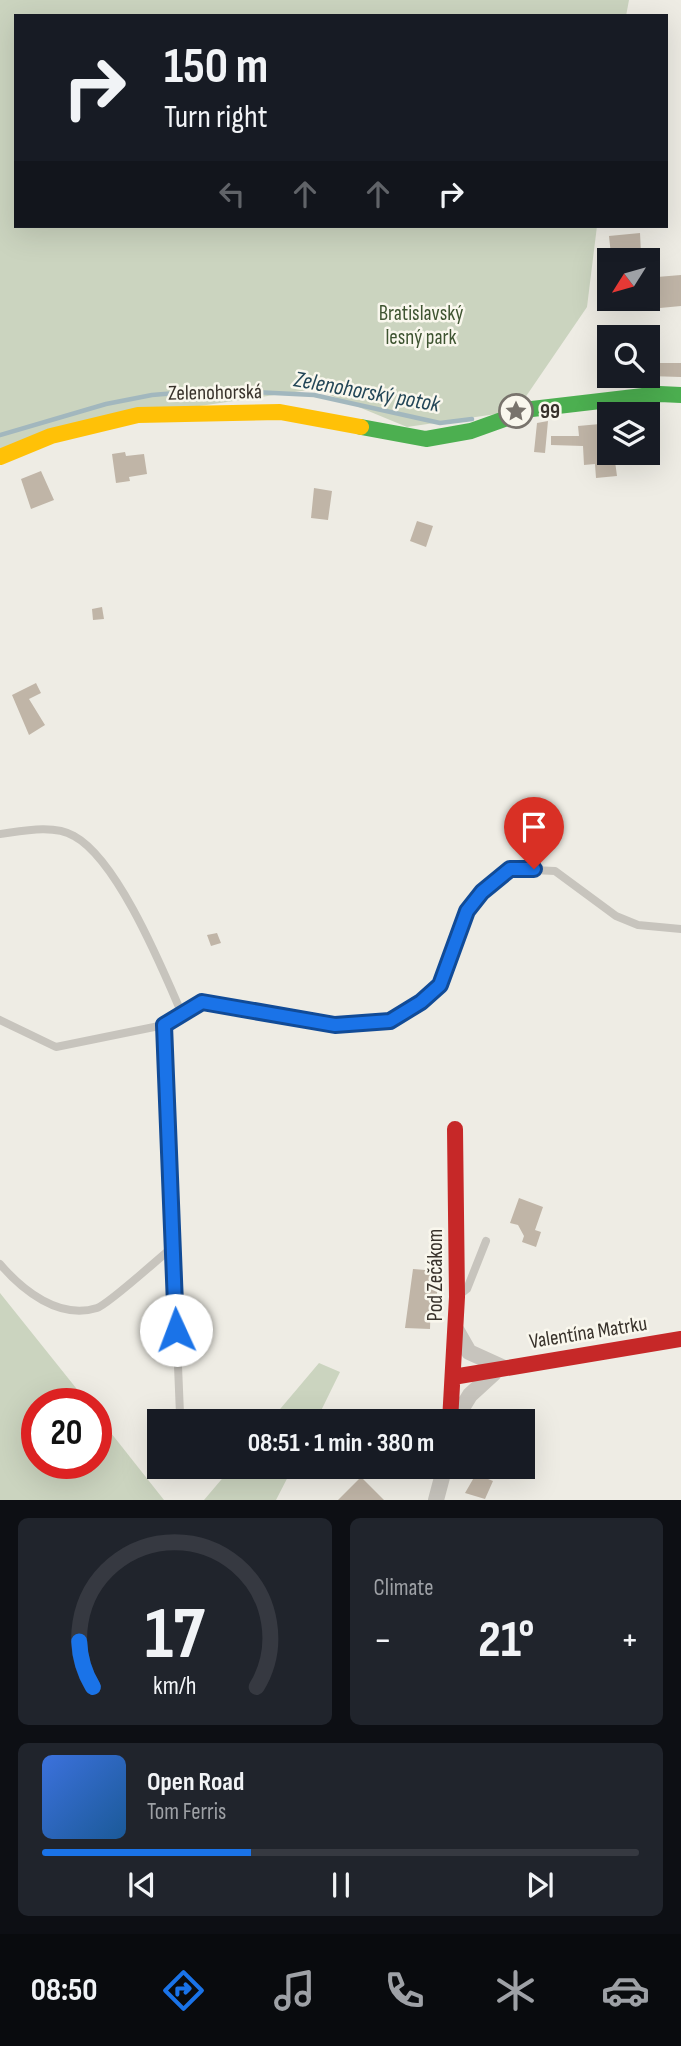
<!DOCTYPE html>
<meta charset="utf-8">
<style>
body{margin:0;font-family:"Sofia Sans Condensed",sans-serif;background:#20242c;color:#f1f3f6;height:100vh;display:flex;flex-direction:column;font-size:26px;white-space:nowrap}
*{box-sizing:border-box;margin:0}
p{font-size:23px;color:#9ea1a6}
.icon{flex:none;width:38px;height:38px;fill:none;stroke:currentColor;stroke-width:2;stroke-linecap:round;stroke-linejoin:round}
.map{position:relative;height:1500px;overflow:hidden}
.details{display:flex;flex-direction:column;gap:18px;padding:18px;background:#0d0f14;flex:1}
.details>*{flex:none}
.hud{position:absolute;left:14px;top:14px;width:654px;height:214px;border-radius:0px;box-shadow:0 7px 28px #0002;background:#171b24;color:#f1f3f6;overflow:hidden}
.needle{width:46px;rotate:233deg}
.tools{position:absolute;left:597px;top:248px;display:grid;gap:14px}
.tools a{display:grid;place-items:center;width:63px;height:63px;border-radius:0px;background:#171b24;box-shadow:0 7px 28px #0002;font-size:35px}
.speed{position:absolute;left:21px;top:1388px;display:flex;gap:14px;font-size:35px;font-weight:700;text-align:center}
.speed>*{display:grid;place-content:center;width:91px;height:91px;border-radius:50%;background:#171b24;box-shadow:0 7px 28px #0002;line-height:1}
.speed .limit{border:10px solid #d22;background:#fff;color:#111}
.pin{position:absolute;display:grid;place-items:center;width:60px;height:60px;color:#fff;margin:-72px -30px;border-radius:50% 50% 50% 0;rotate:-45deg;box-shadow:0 0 7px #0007}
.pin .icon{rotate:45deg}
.me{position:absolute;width:77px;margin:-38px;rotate:358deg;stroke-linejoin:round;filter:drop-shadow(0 0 5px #0008)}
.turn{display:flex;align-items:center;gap:24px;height:147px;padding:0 35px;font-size:32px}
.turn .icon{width:91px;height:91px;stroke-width:2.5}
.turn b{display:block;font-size:49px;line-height:60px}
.lanes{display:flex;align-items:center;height:66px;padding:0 35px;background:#0003;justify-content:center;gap:35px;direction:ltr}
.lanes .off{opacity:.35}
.big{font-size:52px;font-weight:700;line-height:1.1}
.details .tile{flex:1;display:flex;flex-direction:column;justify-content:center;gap:10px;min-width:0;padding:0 24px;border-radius:10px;background:#20242c}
.details .dial{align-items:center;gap:0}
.dial svg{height:182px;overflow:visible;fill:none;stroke:#363941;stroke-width:7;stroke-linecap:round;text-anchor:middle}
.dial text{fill:#f1f3f6;stroke:none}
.song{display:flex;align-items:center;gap:21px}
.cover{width:84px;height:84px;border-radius:10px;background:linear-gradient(135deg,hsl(220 70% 55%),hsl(210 70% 35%))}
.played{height:7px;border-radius:4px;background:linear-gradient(90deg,#1a73e8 35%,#363941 35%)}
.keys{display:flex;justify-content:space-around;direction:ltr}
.heat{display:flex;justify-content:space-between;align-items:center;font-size:38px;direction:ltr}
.details .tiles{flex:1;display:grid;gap:18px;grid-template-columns:1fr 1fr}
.tile:last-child{grid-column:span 2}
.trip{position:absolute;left:147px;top:1409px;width:388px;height:70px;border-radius:0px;background:#171b24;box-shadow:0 7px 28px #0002;font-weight:700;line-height:70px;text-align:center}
.tabs{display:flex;height:112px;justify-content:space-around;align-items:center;background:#090b0e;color:#9ea1a6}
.tabs .icon{width:49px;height:49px}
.tabs .selected{color:#1a73e8}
.tabs b{font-size:32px;color:#f1f3f6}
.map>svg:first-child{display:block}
</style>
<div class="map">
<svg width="681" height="1500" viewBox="0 0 681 1500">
<rect width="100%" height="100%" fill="#eeece4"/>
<path fill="#cbd4bf" d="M0 0H629L626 16H16V226H597L587 307 516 411 407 427 315 389 138 415 0 456Z
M0 1293 88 1403 37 1404V1463H96V1414L164 1500H0Z
M319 1363 340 1372 316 1421H270Z
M232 1467V1466L293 1467 276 1500H204Z"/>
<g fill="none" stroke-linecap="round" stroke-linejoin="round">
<path stroke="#a2b7be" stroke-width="4.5" d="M0 435 106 404 152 395 212 390 314 395 440 423 472 419"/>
</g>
<path fill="#c0b5a7" d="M640 233 641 253 611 255 609 236Z
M681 275V306L660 308 657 277Z
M599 349H609V365H598Z
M648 363H681V377L648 376Z
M548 421 545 453 534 452 537 423Z
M600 424 601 438 609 437V454H614L617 476 596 478 595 464 584 465 583 446 551 445V436H579L578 426Z
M125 452 126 456 144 454 147 474 129 477 130 481 116 483 112 454Z
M41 471 54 500 31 509 21 479Z
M314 488 332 491 328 520 311 518Z
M417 521 433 526 426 547 410 541Z
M102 607 104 619 93 620 92 609Z
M36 683 41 693 29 699 45 725 29 735 12 695Z
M217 933 221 943 211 946 207 935Z
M519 1198 543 1207 535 1230 541 1232 536 1247 522 1242 524 1236 518 1225 510 1223Z
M413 1269 438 1271 437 1294H431L430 1329 405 1328Z
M476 1474 493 1481 485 1499 465 1493Z
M361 1477 384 1500H338Z"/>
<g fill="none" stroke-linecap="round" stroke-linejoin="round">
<path stroke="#c7c4bd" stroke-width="8" d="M0 834C22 831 54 824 74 836 118 860 162 968 182 1014
M0 1020 56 1047 164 1025 202 1002 335 1025 390 1022 421 1002 440 985 467 911 482 892 510 869 555 871 616 916 638 925 681 929
M164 1025 180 1414
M0 1264C22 1290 59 1320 97 1308 109 1304 160 1257 173 1247
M462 1293 467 1289 486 1241"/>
<path stroke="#c7c4bd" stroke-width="16" d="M457 1331 469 1352 502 1367
M454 1421 470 1395 494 1373
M436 1500 445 1466"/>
<path stroke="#4caf50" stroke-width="16" d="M361 427 426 439 471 431 532 409 660 394 681 395"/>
<path stroke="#ffc107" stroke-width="16" d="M0 457 51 436 138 415 280 412 361 427"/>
<path stroke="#c62828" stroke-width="16" d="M453 1377 681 1339
M450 1421 457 1297 455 1129"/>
</g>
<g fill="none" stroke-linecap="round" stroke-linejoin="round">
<g stroke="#114b97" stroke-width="18">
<path id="route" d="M176 1330 164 1025 202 1002 335 1025 390 1021 421 1002 440 985 467 911 482 892 510 869H534"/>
</g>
<use href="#route" stroke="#1a73e8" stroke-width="12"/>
</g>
<defs>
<g id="sight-ring" transform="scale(1.75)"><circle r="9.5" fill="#f9f7ed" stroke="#78736c" stroke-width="1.5"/><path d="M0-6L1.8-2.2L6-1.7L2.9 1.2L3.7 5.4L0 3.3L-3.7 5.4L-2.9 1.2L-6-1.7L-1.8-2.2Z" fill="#78736c"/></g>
</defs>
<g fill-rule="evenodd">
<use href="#sight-ring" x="516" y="411"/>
</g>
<g text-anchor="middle" stroke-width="5" stroke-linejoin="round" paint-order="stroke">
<g font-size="21" fill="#3e5431" stroke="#f9f7ed">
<text x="421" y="320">Bratislavský<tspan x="421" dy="24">lesný park</tspan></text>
</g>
<g font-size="21" fill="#38322b" stroke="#f9f7ed">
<text transform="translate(215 392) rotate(-1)" y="7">Zelenohorská</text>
<text transform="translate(435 1275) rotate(-90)" y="7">Pod Zečákom</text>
<text transform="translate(588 1332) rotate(-9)" y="7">Valentína Matrku</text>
</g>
<g font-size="21" font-weight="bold" fill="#38322b" stroke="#f9f7ed" text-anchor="start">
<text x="540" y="418">99</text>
</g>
<g font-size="23" font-style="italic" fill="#234657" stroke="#f9f7ed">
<text transform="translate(367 391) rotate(10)" y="8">Zelenohorský potok</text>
</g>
</g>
</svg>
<div class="tools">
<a><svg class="needle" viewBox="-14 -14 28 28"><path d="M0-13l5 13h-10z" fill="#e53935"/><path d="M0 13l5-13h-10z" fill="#9ea1a6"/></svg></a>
<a><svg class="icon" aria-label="search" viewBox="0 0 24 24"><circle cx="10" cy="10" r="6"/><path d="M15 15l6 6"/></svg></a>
<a><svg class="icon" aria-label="layers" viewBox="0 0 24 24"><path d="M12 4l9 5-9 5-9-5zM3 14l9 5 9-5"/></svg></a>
</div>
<div class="speed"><div class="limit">20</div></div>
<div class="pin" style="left:534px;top:869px;background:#d93025"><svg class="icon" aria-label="arrive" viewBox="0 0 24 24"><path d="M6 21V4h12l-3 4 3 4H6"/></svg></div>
<svg class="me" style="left:176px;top:1330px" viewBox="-20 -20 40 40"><circle r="19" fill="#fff"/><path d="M0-13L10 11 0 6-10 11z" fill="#1a73e8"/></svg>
<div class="trip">08:51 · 1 min · 380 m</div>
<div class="hud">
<div class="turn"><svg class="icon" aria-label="right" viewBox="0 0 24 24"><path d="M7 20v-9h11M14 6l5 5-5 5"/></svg><div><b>150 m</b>Turn right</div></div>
<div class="lanes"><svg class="icon off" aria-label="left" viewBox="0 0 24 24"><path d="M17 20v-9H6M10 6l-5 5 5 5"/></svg><svg class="icon off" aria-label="ahead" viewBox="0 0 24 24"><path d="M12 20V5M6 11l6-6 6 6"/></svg><svg class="icon off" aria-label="ahead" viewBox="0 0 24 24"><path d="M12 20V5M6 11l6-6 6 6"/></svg><svg class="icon" aria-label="right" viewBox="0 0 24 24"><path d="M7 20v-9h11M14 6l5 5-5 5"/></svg></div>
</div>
</div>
<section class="details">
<div class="tiles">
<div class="tile dial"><svg viewBox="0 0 100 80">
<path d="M14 69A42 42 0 1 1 86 69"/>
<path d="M14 69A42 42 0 0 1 8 49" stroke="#1a73e8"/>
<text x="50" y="56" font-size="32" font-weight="700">17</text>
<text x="50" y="72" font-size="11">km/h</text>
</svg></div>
<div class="tile"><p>Climate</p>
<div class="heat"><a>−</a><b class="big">21°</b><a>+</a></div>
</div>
<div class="tile">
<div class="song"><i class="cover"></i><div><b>Open Road</b><p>Tom Ferris</p></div></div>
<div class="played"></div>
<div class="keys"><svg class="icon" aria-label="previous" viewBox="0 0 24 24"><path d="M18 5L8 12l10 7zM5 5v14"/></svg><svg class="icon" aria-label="pause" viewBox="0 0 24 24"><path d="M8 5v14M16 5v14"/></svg><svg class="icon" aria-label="next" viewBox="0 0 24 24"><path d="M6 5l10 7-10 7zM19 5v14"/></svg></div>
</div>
</div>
</section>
<nav class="tabs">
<b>08:50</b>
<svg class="icon selected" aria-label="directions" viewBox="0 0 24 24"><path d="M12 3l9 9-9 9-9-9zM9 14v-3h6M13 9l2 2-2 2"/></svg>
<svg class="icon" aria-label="music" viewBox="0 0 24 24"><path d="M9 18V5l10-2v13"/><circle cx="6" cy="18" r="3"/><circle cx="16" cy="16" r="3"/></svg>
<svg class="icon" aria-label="phone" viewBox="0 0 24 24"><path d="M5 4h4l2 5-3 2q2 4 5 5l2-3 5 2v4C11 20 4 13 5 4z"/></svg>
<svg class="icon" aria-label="climate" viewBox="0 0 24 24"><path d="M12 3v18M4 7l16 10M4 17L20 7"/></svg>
<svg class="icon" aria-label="car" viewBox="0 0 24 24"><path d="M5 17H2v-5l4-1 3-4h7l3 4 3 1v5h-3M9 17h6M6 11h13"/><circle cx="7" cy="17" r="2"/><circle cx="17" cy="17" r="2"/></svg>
</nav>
